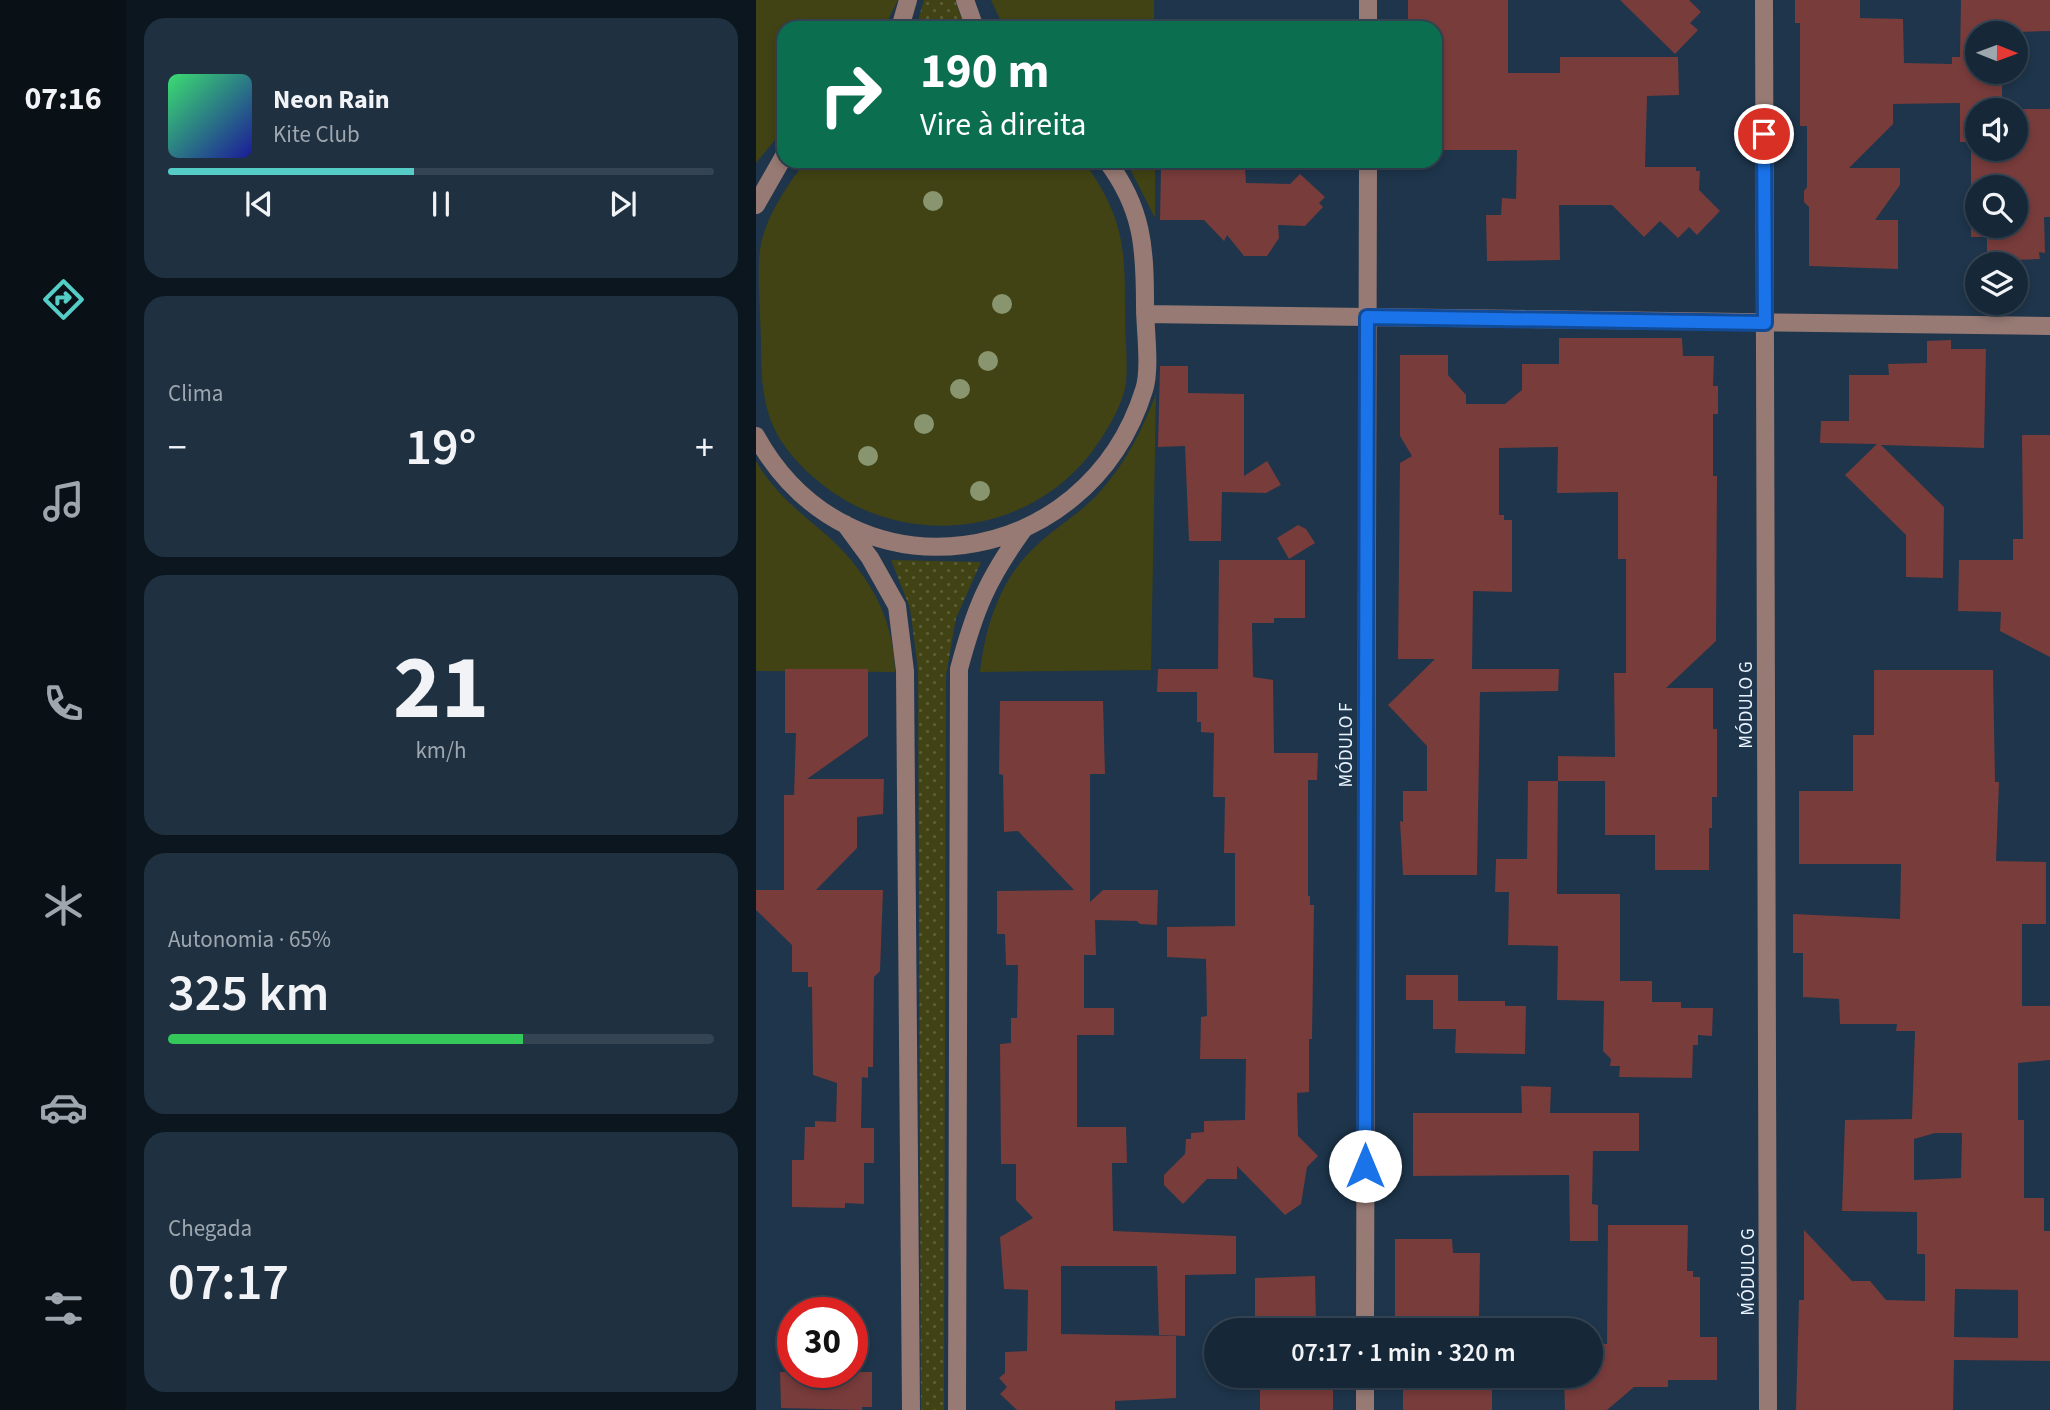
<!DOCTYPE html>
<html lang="pt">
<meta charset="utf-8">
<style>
body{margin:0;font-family:"Source Sans 3",sans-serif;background:#1f3040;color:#f1f3f6;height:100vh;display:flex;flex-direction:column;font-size:26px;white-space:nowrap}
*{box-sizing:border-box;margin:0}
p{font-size:23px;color:#9ea6ae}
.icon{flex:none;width:38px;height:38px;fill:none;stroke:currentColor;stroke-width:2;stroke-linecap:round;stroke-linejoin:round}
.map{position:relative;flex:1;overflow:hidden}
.details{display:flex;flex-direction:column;gap:18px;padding:18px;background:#0c161f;width:630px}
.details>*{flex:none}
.guide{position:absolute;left:21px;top:21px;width:665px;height:147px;border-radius:21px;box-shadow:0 4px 10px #0003,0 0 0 2px #354453;background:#0b6e4f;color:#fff;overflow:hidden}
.needle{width:46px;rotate:91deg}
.fabs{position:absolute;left:1209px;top:21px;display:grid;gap:14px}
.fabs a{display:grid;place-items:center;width:63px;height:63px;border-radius:50%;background:#162838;box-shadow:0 4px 10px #0003,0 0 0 2px #354453;font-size:35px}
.speed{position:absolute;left:21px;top:1297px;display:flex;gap:14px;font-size:35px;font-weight:700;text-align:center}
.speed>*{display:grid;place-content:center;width:91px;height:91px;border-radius:50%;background:#162838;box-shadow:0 4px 10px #0003,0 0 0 2px #354453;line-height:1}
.speed .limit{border:10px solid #d22;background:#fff;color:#111}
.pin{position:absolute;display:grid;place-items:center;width:60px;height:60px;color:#fff;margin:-30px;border:4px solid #fff;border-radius:50%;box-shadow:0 2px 7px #0007}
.me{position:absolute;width:77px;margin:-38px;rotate:0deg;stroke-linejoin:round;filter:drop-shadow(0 0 5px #0008)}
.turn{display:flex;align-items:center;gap:24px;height:147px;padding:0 28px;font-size:32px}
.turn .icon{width:91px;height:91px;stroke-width:2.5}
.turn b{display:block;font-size:49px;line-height:60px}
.big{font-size:52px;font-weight:600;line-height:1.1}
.details .widget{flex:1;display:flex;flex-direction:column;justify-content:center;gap:10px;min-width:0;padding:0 24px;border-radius:21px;background:#1f3040}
.details .dial{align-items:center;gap:0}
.dial b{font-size:91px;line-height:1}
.song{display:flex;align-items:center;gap:21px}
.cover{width:84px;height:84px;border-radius:10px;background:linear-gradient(135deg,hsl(140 70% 55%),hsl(240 70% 35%))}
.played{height:7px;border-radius:4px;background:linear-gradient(90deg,#55cdc6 45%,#354453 45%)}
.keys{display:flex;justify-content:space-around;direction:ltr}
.heat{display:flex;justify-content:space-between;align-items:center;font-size:38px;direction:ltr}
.charge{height:10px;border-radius:5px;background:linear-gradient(90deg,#34c759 65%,#354453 0)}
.trip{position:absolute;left:448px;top:1318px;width:399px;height:70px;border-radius:35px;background:#162838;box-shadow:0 4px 10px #0003,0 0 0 2px #354453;font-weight:600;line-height:70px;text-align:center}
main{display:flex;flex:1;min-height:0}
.tabs{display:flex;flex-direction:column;width:126px;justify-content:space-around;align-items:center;background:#091016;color:#9ea6ae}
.tabs .icon{width:49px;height:49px}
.tabs .active{color:#55cdc6}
.tabs b{font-size:32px;color:#f1f3f6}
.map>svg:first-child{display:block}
</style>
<main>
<nav class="tabs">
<b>07:16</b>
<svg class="icon active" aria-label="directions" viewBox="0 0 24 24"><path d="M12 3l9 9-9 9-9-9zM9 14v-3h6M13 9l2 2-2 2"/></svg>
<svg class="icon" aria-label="music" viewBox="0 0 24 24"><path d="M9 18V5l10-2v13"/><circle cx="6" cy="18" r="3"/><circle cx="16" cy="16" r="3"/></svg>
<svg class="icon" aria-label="phone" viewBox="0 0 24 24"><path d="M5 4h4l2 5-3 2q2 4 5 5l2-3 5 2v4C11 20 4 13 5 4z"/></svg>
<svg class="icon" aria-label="climate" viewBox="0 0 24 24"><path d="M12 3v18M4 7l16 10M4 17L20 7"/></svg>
<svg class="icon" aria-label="car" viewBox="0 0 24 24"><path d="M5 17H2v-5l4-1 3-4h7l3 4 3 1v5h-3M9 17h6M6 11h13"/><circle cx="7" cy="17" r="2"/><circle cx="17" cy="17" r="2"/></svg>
<svg class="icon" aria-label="filters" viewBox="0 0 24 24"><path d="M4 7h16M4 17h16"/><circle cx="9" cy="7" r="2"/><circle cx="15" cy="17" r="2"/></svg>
</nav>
<section class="details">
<div class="widget">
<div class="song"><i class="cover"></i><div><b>Neon Rain</b><p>Kite Club</p></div></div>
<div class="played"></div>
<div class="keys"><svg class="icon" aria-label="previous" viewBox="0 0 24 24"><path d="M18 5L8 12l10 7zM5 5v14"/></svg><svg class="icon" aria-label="pause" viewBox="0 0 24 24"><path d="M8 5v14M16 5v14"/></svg><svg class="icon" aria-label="next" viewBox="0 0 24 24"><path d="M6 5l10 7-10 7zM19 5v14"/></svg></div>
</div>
<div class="widget"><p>Clima</p>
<div class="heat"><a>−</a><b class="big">19°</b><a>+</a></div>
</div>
<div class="widget dial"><b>21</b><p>km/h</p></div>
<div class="widget"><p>Autonomia · 65%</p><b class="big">325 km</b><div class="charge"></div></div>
<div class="widget"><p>Chegada</p><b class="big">07:17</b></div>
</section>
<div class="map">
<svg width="1294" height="1410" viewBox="0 0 1294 1410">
<defs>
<pattern id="grass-dots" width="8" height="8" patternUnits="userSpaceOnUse" patternTransform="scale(1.75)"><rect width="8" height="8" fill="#414314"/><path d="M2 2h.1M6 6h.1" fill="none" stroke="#5c5f37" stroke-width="1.8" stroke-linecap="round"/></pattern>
</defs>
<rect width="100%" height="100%" fill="#1e354b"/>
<path fill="url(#grass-dots)" d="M168 0H199L209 28H160Z
M135 560 225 562 200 618 190 675 188 1410H165L162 669 154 608Z"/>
<path fill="#414314" d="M0 0H142L128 28H28V129L0 163Z
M235 0H398V28H248Z
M50 161 329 163C370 221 369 251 369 318 369 339 372 361 370 382 367 406 349 434 335 453 269 538 144 550 62 481 45 467 27 448 18 428 6 401 5 374 5 345 5 320 0 267 5 244 11 215 32 184 50 161Z
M370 161H399V218Z
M400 394 395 670 224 672C229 627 244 579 279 547 298 528 321 516 341 495 368 466 386 431 400 394Z
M0 461C17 491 41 510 67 532 110 569 138 615 139 672L0 671Z"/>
<path fill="#783c3b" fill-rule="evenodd" d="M652 0H752V73H804V57H922L923 95 891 96 889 167H940V171H944L943 190 964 211 941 235 933 227 922 238 904 221 888 237 856 205H803L804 260 731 261 730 215H745L746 198 760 199 761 150H679V27H652Z
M864 0H933L945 12 934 23 942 30 919 54Z
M1039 0H1104V18L1147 19 1148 63 1196 64V57H1204L1205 0H1294V31L1222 33V72H1246V109H1294V217H1288L1289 253 1283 252 1284 259 1231 261V237H1215V142H1204V103L1137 104V124L1093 168H1144V185L1119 220H1142V269L1053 266V207L1048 202V191L1051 187V126H1044V23H1039ZM1222 110H1260V149H1222ZM1222 187H1260V226H1222Z
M405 168H489L490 183 534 184 544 174 569 197 563 203 567 207 549 226 522 225 523 238 511 256H488L471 235 468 241 448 220H404Z
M803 338H926L927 356H958L957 386H962V414H957V476H961L960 641 910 688H957V729H961V797H956V828H953V870H899V835H849V781H802L801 894H864V981H896V1002H925V1008H957L956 1036 942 1035V1045H937L936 1078 863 1077 864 1066H854L855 1059 847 1051 848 1001 801 1000 802 946 752 945 753 892H739L740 859H771L772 781H802V756L859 757 858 673H870V559H862V492L801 493 802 447 743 448V515H748V520H756V592L717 591 716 669H803L802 691 724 692 721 875H647L644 821 647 822V791H671V746L632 705 679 659H642L644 463 656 456 644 436V355H692V375L710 395V404H749L766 390V364H803Z
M1195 340V349H1230L1228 448 1125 445 1188 507 1187 578 1150 577V535L1089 475 1121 444 1064 443 1065 421H1093V375H1133L1132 364 1171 363V341Z
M404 366H432V393L488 394V476L511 461 525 485 510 493 466 492 465 541H433L429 446 402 447Z
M1266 435H1294V657L1244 631 1245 612 1202 611 1203 560H1257V539H1267Z
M542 525 550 529 559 543 533 559 521 538Z
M463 560H549V618H518V623H496L497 677 517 680 518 753H562L561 780H552V896H554V905H558L556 1039H553V1092L541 1093 542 1136 562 1156 551 1167 545 1204 529 1215 481 1166V1179H451L427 1204 408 1185V1175L429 1154 430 1139H435V1133L448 1132V1121L489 1120 490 1059H444L445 1017 451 1016 450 959 411 957V927L479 926V853H468L469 797H457L458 733 445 732V722H441V692H401L402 669H462Z
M29 669H112V736L51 779H128L127 814 101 817V848L60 890H127L124 971 118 977 117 1067H112V1078L106 1077 105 1128H118V1163H108V1204L89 1203V1208L36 1207V1160H48L49 1127H59V1121L80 1122 81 1083 57 1075 56 987H52V972H36V945L0 910V890H28V795H38L40 733H29Z
M1118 670H1237L1239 782H1243L1240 861 1290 862V924H1266V1006H1294V1060L1262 1063V1120H1268V1198H1288V1231H1294V1361L1198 1360 1197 1410H1040L1043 1300H1048V1230L1096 1281H1114L1130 1300 1169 1301V1254H1161V1212L1086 1211 1089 1120 1156 1119 1159 1031H1140L1141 1024H1084L1083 999 1047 997V953H1037V914L1144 919 1145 864H1043V791H1097V735H1118ZM1179 1133H1206L1205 1178 1158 1180V1139ZM1199 1289 1262 1290V1338L1198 1337Z
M244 701H347L349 774H334V902L347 890H402L401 925 384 924 381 921 339 920 340 955H328V1008H358V1035H321V1127H370L371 1163H356L357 1231 480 1236V1274L429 1275V1336L403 1335 401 1266H305V1334L420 1336V1398L359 1401V1410H261L244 1394 251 1387 243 1378 249 1373V1352L271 1351 272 1290 248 1289 244 1237 277 1218 260 1200V1164H245L244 1044 255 1043V1018H261L262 965H250L249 934H241V891L318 890 262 831 248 832 247 775 243 774Z
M650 975H702V1001H749V1006H770L769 1054 699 1053 700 1029H677V1000H650Z
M765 1086 795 1087 794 1113H883V1151H837L836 1204 842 1205V1241H814L813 1175 657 1176V1113H766Z
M852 1225H932L931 1271H937V1277H944V1337H961V1380H912V1387H878L851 1410H809L808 1376H835V1344H851Z
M639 1239H696L697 1253H724L723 1320H639Z
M559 1276 560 1324 535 1325V1320H499V1278Z
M24 1372H116V1407H106V1410L25 1408Z
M504 1376H577V1410H504Z
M647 1376H736V1410H647Z"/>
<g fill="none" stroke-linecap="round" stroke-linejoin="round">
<path stroke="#977a74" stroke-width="18" d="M209 0 219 28
M1008 0 1012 1410
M144 28 152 0
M612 28V0
M0 205 28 156
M389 314 1294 326
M0 436C94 606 331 572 388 390 395 369 389 329 389 306 389 248 387 209 351 161
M89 524 114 558 141 606 149 671 155 1410
M609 1330 612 161
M201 1410 203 669C219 609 231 580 267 530
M609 1410V1376"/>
</g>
<g fill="#88956e">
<circle cx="177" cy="201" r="10"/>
<circle cx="246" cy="304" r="10"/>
<circle cx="232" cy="361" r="10"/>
<circle cx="204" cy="389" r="10"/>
<circle cx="168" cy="424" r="10"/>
<circle cx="112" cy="456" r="10"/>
<circle cx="224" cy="491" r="10"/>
</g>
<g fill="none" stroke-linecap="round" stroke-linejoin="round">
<g stroke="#114b97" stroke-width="18">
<path id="route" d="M609 1166 611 317 1009 323 1008 134"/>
</g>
<use href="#route" stroke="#1a73e8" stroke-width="12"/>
</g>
<g text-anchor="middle" stroke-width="5" stroke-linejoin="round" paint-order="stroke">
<g font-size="19" fill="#e8f3ff" stroke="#1e354b">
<text transform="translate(989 705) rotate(-90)" y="7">MÓDULO G</text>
<text transform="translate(589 745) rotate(-90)" y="7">MÓDULO F</text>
<text transform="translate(991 1272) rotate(-90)" y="7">MÓDULO G</text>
</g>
</g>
</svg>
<div class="fabs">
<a><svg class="needle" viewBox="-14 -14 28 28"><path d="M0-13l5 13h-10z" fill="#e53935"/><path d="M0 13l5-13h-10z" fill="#9ea6ae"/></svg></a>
<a><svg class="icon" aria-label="sound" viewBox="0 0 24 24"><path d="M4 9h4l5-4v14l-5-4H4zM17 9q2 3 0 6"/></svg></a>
<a><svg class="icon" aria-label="search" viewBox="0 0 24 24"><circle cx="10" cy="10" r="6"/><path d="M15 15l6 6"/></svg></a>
<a><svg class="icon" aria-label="layers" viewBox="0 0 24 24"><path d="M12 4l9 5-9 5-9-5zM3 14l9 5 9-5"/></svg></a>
</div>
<div class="speed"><div class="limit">30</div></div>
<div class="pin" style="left:1008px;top:134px;background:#d93025"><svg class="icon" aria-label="arrive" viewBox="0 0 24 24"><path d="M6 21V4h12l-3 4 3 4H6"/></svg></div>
<svg class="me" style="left:609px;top:1166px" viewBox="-20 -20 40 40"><circle r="19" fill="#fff"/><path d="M0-13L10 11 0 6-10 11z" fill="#1a73e8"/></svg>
<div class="trip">07:17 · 1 min · 320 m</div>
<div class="guide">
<div class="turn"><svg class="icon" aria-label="right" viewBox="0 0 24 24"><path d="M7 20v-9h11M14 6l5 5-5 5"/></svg><div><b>190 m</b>Vire à direita</div></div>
</div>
</div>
</main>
